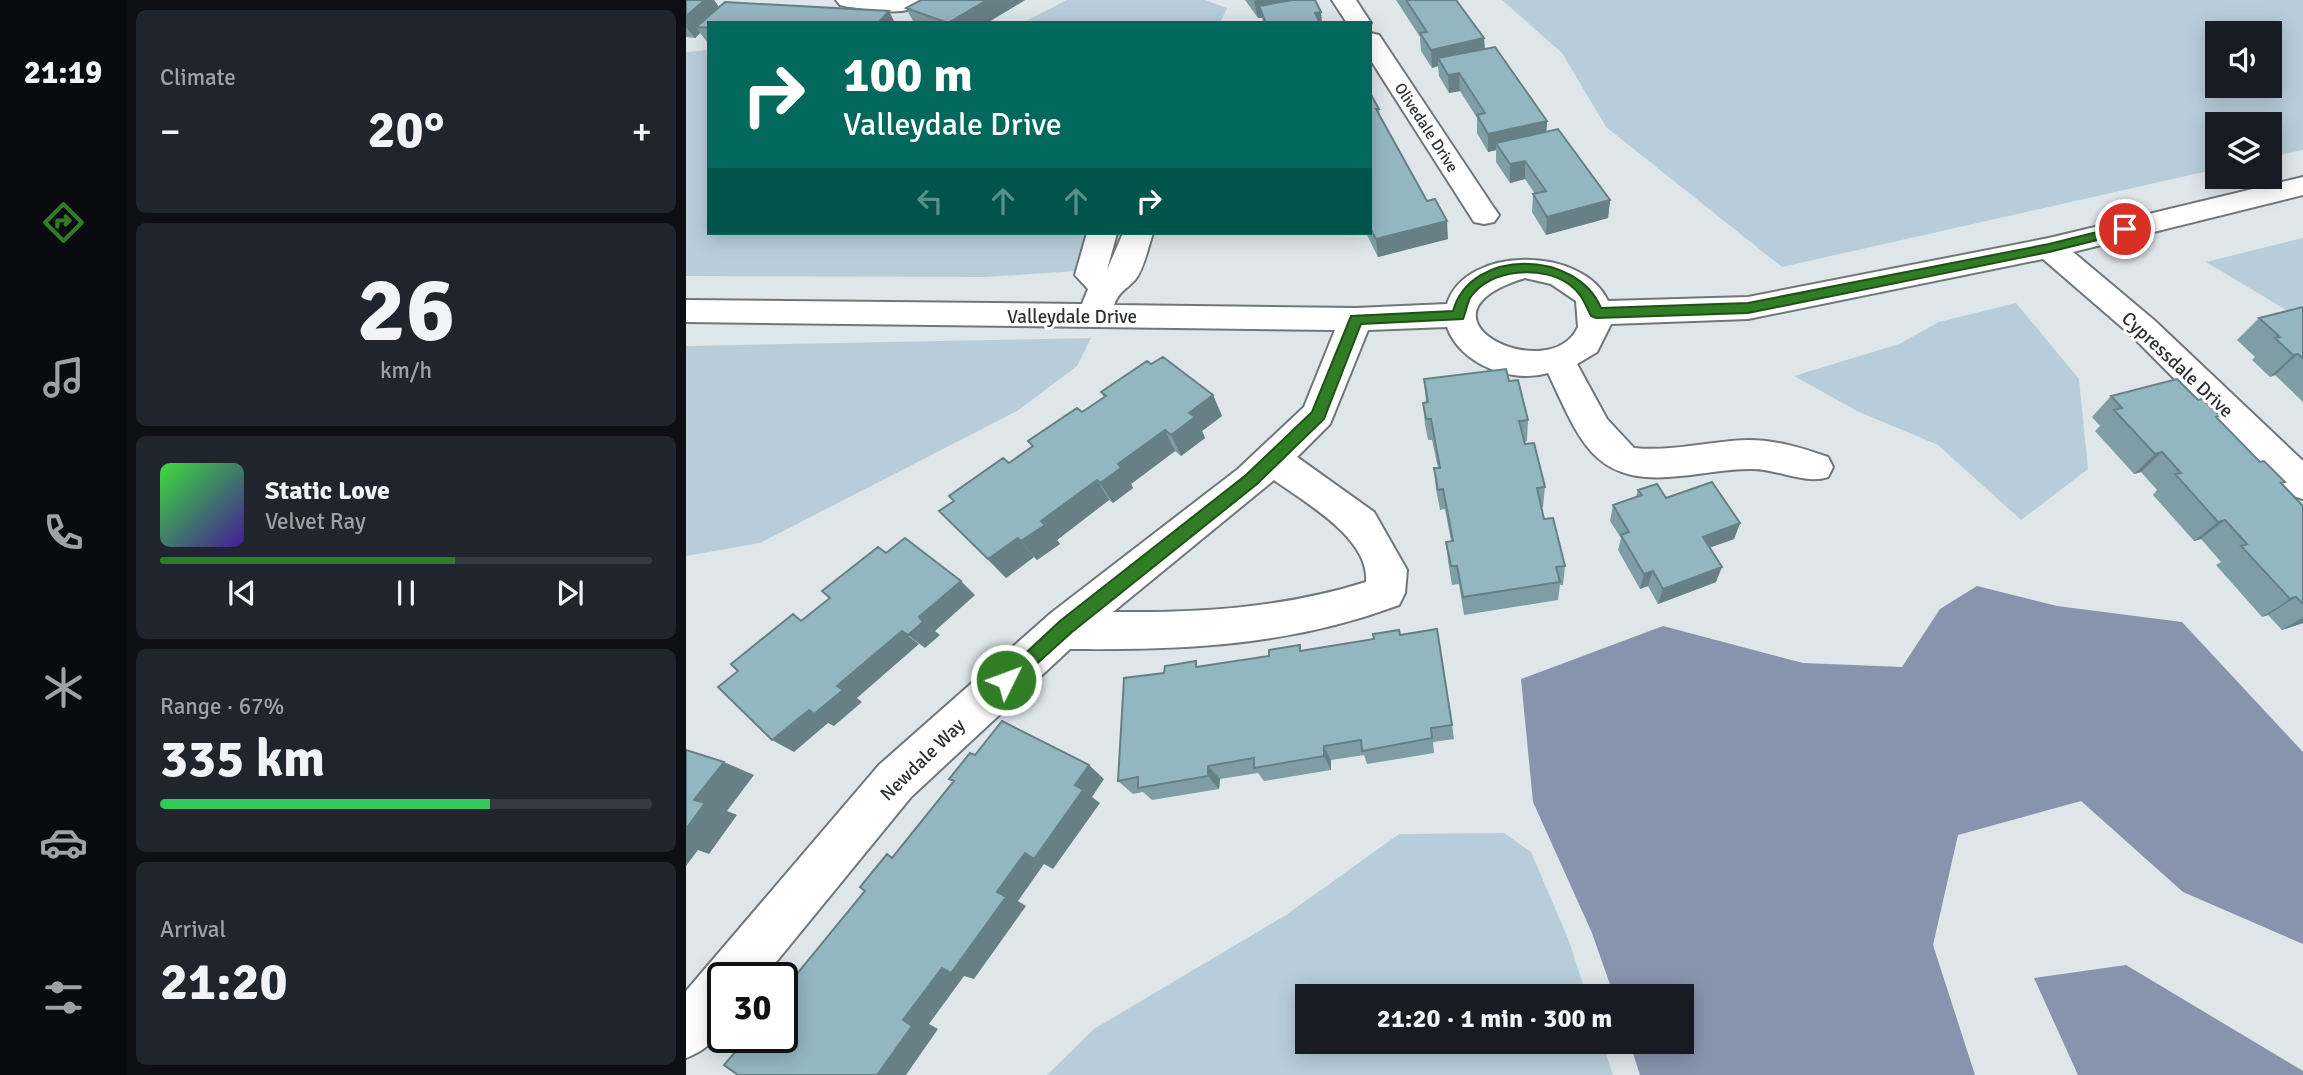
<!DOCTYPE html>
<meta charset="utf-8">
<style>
body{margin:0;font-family:Signika,sans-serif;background:#20242c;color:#f1f3f6;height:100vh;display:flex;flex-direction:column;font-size:26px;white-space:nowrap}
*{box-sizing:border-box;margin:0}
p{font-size:23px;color:#9ea1a6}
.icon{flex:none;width:38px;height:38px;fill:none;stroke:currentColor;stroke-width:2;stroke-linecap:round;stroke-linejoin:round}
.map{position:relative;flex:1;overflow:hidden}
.panel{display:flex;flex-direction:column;gap:10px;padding:10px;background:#0d0f14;width:560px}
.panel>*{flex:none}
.banner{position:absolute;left:21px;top:21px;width:665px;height:214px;border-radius:0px;box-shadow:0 4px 18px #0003;background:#00695c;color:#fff;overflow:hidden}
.fabs{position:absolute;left:1519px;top:21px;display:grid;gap:14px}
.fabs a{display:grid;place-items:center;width:77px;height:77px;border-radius:0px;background:#171b24;box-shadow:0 4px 18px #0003;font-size:35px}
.speed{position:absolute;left:21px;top:962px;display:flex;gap:14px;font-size:35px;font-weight:700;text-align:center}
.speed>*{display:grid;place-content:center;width:91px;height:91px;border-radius:50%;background:#171b24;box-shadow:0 4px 18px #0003;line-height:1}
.speed .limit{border:4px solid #111;border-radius:10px;background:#fff;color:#111}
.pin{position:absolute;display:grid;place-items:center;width:60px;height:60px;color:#fff;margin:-30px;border:4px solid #fff;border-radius:50%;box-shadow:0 2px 7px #0007}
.me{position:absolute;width:77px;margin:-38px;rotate:48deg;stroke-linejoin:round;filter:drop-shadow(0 0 5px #0008)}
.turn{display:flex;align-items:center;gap:24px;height:147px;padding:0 21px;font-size:32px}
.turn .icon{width:91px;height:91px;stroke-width:2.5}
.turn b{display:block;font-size:49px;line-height:60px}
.lanes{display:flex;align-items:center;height:66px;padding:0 21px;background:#0003;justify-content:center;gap:35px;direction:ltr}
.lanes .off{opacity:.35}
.big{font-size:52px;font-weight:800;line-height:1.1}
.panel .widget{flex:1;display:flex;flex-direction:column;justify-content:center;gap:10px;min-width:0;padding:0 24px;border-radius:10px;background:#20242c}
.panel .dial{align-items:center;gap:0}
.dial b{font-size:91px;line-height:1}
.song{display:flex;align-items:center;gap:21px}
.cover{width:84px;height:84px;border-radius:10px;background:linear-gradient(135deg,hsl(120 70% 55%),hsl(260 70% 35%))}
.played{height:7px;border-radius:4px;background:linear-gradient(90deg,#317d25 60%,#363941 60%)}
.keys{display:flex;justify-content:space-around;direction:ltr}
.heat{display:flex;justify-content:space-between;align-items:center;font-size:38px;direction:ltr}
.charge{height:10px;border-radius:5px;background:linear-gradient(90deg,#34c759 67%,#363941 0)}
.trip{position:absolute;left:609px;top:984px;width:399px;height:70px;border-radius:0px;background:#171b24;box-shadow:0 4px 18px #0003;font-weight:800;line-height:70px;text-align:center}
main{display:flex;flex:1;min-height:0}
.tabs{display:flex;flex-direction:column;width:126px;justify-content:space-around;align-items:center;background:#090b0e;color:#9ea1a6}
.tabs .icon{width:49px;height:49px}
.tabs .active{color:#317d25}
.tabs b{font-size:32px;color:#f1f3f6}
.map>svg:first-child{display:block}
</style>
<main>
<nav class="tabs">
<b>21:19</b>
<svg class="icon active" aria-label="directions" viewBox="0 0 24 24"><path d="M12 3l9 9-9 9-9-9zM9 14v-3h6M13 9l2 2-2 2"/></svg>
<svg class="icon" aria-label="music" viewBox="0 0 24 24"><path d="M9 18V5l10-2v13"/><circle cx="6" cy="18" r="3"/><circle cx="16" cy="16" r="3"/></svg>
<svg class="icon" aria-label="phone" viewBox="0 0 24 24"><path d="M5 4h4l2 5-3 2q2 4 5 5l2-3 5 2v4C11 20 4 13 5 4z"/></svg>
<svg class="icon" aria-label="climate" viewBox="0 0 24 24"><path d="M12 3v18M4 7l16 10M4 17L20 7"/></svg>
<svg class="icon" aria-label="car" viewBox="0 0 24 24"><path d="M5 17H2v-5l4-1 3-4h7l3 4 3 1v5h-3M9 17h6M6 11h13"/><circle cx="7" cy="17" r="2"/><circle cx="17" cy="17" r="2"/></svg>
<svg class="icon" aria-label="filters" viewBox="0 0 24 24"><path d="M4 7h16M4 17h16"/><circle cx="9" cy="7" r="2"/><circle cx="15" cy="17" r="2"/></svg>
</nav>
<section class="panel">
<div class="widget"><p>Climate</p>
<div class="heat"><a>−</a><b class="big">20°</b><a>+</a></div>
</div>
<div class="widget dial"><b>26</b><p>km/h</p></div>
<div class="widget">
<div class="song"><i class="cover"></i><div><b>Static Love</b><p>Velvet Ray</p></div></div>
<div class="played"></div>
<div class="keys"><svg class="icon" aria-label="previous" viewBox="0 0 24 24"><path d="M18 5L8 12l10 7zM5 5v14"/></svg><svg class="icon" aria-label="pause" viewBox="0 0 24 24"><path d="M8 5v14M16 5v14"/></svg><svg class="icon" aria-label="next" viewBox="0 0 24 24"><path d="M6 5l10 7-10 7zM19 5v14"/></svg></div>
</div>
<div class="widget"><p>Range · 67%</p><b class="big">335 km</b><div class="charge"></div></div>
<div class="widget"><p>Arrival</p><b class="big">21:20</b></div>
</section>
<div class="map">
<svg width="1617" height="1075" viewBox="0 0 1617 1075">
<rect width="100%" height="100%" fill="#dee6ea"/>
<path fill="#b7ceda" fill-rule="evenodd" d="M381 0H519L541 8 534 23H336Z
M816 0H1617V150L1584 157V124H1531V169L1096 267 920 127 876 53ZM1584 33V86H1531V33Z
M23 50V233H416L421 240 408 270 299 277 0 276V52Z
M1617 238V320L1520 262Z
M1330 303 1393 379 1402 469 1335 520 1252 445 1171 411 1108 376 1213 344 1253 322Z
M405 338 391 366 331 411 74 543 0 556V346Z
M818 833 845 852 883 941 901 996H621V1041H916L927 1075H361L408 1029 600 915 713 834Z"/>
<path fill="#8893ad" d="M1291 586 1371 606 1496 622 1617 752V944L1497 892 1395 801 1272 835 1247 945 1289 1075H954L943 1041H996V996H928L906 933 847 802 835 679 977 626 1117 663 1216 667 1254 609Z
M1440 965 1617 1071V1075H1392L1348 978Z"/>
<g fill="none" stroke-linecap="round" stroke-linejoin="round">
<g stroke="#70777b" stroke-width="4">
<path id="minor" d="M150 0H237C223 20 182 8 162 7L154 5Z
M646 0H670L685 23H661Z
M684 33 693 35 808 208 813 215 808 222 798 224 788 222 684 59Z
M1617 177V195L1387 252 1468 320 1617 461V499L1604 495 1446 336 1357 259 1062 319 925 324 911 352 891 364 921 419 948 448C986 452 1024 441 1062 440 1090 440 1116 448 1142 457L1147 467 1142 477C1118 485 1090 468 1064 469 1040 469 1017 474 994 476 907 486 895 442 862 373 825 384 774 364 761 327L682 330 644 424 611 457 688 512 721 570 719 593 713 605C602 646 501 650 384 649L225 797 77 978H37C37 1018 42 1041 0 1058V991L193 765 365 613 552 469 618 407 649 330 0 322V300L396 304 402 289 389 275 401 233H431L421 270 437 233H467C462 247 458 269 449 280 440 290 433 291 428 305L670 308 761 304C779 245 897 246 922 301L1062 297 1363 238ZM839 278 865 284 890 301 892 327C863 389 714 316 839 278ZM588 480C618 502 684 538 680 582 598 608 513 613 427 612Z"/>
</g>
<use href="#minor" fill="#fff" fill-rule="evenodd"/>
</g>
<path fill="#7e9da5" d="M0 0H28L33 7 23 23V44L14 33 9 38 0 37Z
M235 0H339L301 23H228L220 8Z
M559 0H629L636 23H577L576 18H572Z
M710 0H770L798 38 799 49 861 121 860 132 924 200 922 218 860 235 846 212 847 194H849L839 179 824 183 810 162V150L802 152 791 133V118L774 91 763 93 753 76 752 66 746 68 735 51 734 37Z
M684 93 693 109 694 117 762 239 692 257 680 233H684Z
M1617 307V402L1589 375 1584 377 1566 360 1569 357 1551 340 1573 318Z
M465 364 527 395 536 416 516 431 519 438 495 456 489 451 445 484 447 488 427 503 423 500 371 540 374 544 351 560 348 557 320 578 253 511 346 447 342 441 396 412 418 397 415 392Z
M738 379 823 381 842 420 841 441 838 442 859 487 857 507H855L858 519 879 566 877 585H874L872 600 778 615 773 584 766 585 762 561 760 542 765 541 759 509 754 510 750 489 748 468H752L746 440H742L739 424 737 403 740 402Z
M1425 396 1531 419 1617 506V623L1596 630 1582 615 1576 617 1530 565 1535 562 1515 539 1508 541 1467 495 1471 490 1455 472 1448 474 1409 431 1414 426 1406 417Z
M952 490 980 498 1054 523 1048 539 1023 548 1030 582 972 604 962 586 954 589 932 550 935 538 924 521 927 505 950 497Z
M714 635 766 725 768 739 747 742 748 753 681 764 678 755 645 760V770L578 781 572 773 534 779 533 789 466 800 457 792 447 794 432 781 478 673Z"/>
<path fill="#678086" d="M19 0H28L37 13 10 27 14 33 9 38 0 27V16Z
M301 0H339L301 23H262Z
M570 0H620L573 6 576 18H572L568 1Z
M203 11 209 23H192Z
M635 12 636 23H631L629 13Z
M798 38 799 57 752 58V66L746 68 745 50Z
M773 73 774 91 763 93 762 75Z
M861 121 860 139 810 143V150L802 152V134Z
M839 161V179L824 183V164Z
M924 200 922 218 860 235 861 217Z
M761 221 762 239 692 257 690 239Z
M1612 354 1589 375 1584 377 1607 355Z
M527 395 536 416 516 431 519 438 495 456 485 435 503 413Z
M479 430 489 451 445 484 447 488 427 503 414 483 432 464Z
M1476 452 1455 472 1448 474 1469 454Z
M411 480 423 500 371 540 374 544 351 560 335 541 355 521Z
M1539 520 1515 539 1508 541 1532 522Z
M1054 523 1048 539 1011 552 1017 537Z
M332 538 348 557 320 578 302 559Z
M1036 567 1030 582 972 604 977 589Z
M967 571 962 586 954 589 958 574Z
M275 581 289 595 249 631 254 635 239 648 222 635 233 617Z
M1610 597 1582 615 1576 617 1604 599Z
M1617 617V623L1596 630Z
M216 631 233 644 171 698 176 702 148 726 142 723 108 752 86 740Z
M638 746 645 760V770L638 756Z
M38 762 68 775 41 811 51 815 23 854 12 850 0 866V829L8 800Z
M403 765 418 779 406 797 414 803 367 869 358 864 332 901 340 906 288 979 278 976 243 1024 252 1029 220 1075H191L217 1020Z
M522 766 534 779 533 789 522 776Z"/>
<path fill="#93b7c0" stroke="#678086" stroke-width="2" d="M0 0H19L0 16Z
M235 0H301L262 23 220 8Z
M606 0H629L635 12 629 13 634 23H580L573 6Z
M720 0H770L798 38 745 50 734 33 741 32Z
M39 2 203 11 192 23H23V28L10 27Z
M809 47 861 121 802 134 791 115 799 113 773 73 762 75 752 58Z
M684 93 693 109H690L741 201 749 199 761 221 690 239 684 228Z
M872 129 924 200 861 217 847 194 860 191 839 161 824 164 810 143Z
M1617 307V358L1612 354 1607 355 1589 338 1594 337 1573 318Z
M477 357 527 395 503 413 509 417 485 435 479 430 432 464 435 468 414 483 411 480 355 521 359 525 335 541 332 538 302 559 253 511 268 501 263 496 317 458 323 463 347 446 342 441 391 408 396 412 420 396 415 392 461 361 465 364Z
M820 369 823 381 832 380 842 420 833 421 839 444 848 443 859 487 851 488 858 519 867 518 879 566 870 567 874 582 777 597 771 566H765L760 542 767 541 757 489 752 490 748 468H754L745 419H740L737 403 742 402 738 379Z
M1491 379 1512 400 1516 399 1534 416 1530 417 1574 462 1578 461 1599 482 1595 483 1617 506V604L1610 597 1604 599 1555 546 1561 544 1539 520 1532 522 1489 474 1495 473 1476 452 1469 454 1428 410 1436 408 1425 396Z
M1026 482 1054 523 1017 537 1036 567 977 589 967 571 958 574 935 535 943 532 927 505 956 495 952 490 971 484 980 498Z
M219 538 275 581 233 617 237 622 222 635 216 631 151 686 157 690 128 714 123 710 86 740 32 687 52 671 45 664 107 614 115 621 144 598 136 591 192 547 200 553Z
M751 629 766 725 745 728 746 738 676 751 675 740 638 746V756L568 768V758L522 766V776L452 788V777L432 781 438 678 478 673 479 666 510 661V667L583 656V650L614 645V651L688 639 687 634 713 630 714 635Z
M316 721 403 765 389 785 397 790 348 859 339 853 311 892 320 897 265 973 256 968 217 1020 226 1026 191 1075H52L38 1065 61 1038H96V981L105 970 111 974 179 891 174 887 201 854 206 858 268 781 263 779 284 753 289 755Z
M0 750 38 762 8 800 19 803 0 829Z"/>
<path fill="#317d25" stroke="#205118" stroke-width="2" d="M1439 225 1445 229 1443 232 1363 252 1062 313 910 318 905 316C899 304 896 294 884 285 858 265 803 268 784 298 781 304 780 312 777 319L675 324 638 419 571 484 386 632 326 686H314L311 680 374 621 560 475 626 412 665 316 767 311C785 247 891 250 915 308L1062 303 1363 244Z"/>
<g text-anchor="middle" stroke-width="6" stroke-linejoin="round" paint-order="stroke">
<g font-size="16" fill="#2e3133" stroke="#fff">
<text transform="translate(741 127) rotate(57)" y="6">Olivedale Drive</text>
</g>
<g font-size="19" fill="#2e3133" stroke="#fff">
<text x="386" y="323">Valleydale Drive</text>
<text transform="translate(1492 364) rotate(43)" y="7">Cypressdale Drive</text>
<text transform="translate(236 759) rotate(-44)" y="7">Newdale Way</text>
</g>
</g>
</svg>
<div class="fabs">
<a><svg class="icon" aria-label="sound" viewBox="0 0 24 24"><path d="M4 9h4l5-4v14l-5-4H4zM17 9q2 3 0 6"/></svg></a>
<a><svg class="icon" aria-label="layers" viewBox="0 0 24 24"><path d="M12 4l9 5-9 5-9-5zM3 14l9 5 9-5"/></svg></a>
</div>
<div class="speed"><div class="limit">30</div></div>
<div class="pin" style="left:1439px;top:229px;background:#d93025"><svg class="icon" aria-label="arrive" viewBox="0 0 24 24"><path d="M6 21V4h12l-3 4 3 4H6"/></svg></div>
<svg class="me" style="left:320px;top:680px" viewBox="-20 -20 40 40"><circle r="17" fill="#317d25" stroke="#fff" stroke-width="3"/><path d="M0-11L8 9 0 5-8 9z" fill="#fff"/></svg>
<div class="trip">21:20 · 1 min · 300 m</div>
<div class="banner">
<div class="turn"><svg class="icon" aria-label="right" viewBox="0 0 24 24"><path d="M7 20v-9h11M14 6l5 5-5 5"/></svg><div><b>100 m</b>Valleydale Drive</div></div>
<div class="lanes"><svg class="icon off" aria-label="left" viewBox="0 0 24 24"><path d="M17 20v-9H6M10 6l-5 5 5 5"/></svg><svg class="icon off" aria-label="ahead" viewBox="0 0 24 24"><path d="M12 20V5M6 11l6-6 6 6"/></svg><svg class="icon off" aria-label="ahead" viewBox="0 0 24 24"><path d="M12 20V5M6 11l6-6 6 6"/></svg><svg class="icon" aria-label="right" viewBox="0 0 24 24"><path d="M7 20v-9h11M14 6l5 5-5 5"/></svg></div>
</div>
</div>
</main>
